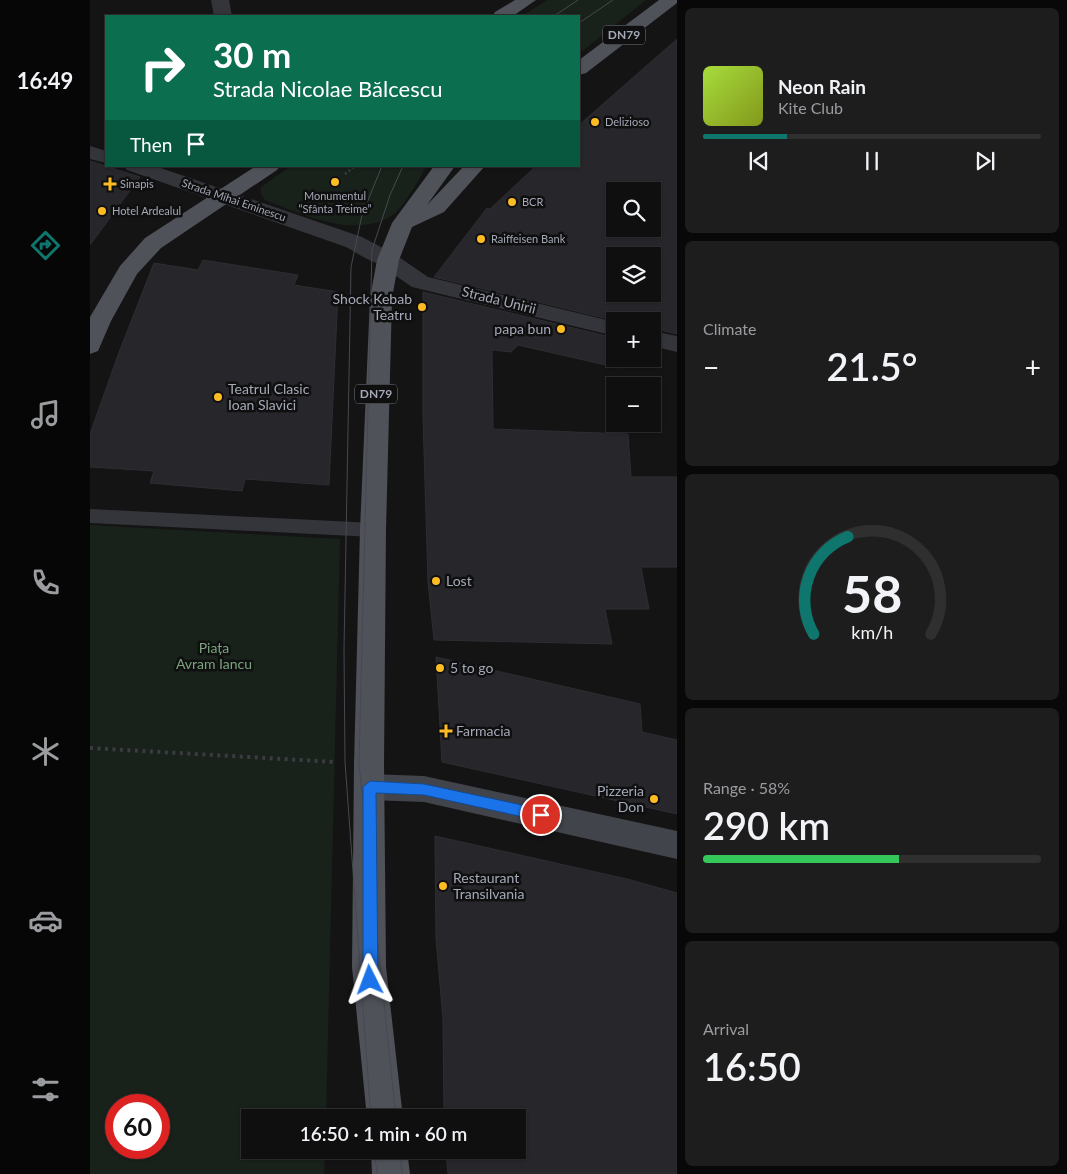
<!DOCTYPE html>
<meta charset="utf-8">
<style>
body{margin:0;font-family:Lato,sans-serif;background:#1d1d1e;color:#f1f3f6;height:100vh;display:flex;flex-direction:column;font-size:19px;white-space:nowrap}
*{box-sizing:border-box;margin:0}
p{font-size:16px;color:#9b9c9f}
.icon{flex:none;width:28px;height:28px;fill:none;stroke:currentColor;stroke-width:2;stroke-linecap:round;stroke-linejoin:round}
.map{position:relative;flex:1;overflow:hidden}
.details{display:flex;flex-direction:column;gap:8px;padding:8px;background:#080809;width:390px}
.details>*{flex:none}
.banner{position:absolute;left:15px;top:15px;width:475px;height:152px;border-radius:0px;box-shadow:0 1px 4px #0004,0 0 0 1px #2f2f30;background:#0b6e4f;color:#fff;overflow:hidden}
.tools{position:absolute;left:516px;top:182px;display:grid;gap:10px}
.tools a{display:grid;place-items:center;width:55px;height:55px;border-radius:0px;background:#0f0f10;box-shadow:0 1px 4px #0004,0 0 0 1px #2f2f30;font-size:25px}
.speed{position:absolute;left:15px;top:1094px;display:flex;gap:10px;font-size:25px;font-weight:700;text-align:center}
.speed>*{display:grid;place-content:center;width:65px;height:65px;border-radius:50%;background:#0f0f10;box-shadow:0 1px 4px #0004,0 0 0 1px #2f2f30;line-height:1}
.speed .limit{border:8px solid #d22;background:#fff;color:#111}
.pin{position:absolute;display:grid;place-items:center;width:42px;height:42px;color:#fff;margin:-21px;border:2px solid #fff;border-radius:50%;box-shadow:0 1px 5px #0007}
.me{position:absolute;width:55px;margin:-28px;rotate:357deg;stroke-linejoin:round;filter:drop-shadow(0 0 4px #0008)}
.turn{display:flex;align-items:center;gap:18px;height:105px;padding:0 25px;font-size:22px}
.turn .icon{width:65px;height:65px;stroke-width:2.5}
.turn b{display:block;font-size:35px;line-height:42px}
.then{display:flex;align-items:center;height:48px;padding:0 25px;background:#0003;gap:10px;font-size:19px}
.big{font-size:38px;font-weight:600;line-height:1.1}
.details .widget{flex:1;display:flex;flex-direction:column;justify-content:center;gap:8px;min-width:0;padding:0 18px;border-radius:8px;background:#1d1d1e}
.details .dial{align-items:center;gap:0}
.dial svg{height:130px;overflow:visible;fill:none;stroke:#2f2f30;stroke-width:7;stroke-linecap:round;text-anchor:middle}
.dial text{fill:#f1f3f6;stroke:none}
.song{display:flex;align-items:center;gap:15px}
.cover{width:60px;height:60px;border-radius:8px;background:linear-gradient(135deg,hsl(80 70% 55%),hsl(70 70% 35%))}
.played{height:5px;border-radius:2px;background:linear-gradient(90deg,#0f766e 25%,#2f2f30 25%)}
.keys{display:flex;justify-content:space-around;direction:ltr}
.heat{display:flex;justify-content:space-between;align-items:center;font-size:28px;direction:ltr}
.charge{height:8px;border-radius:4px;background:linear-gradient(90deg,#34c759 58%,#2f2f30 0)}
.trip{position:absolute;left:151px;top:1109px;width:285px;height:50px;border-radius:0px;background:#0f0f10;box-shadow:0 1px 4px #0004,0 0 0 1px #2f2f30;font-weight:600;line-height:50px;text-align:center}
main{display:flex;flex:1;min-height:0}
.dock{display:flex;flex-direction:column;width:90px;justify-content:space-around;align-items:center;background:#060606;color:#9b9c9f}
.dock .icon{width:35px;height:35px}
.dock .on{color:#0f766e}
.dock b{font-size:22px;color:#f1f3f6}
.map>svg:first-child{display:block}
</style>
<main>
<nav class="dock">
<b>16:49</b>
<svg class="icon on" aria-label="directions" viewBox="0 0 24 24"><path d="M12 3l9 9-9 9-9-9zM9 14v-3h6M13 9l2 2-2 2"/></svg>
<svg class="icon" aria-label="music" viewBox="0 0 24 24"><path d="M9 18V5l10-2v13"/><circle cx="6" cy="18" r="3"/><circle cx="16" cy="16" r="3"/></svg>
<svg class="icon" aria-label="phone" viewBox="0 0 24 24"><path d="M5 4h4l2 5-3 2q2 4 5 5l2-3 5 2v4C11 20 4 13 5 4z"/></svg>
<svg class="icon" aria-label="climate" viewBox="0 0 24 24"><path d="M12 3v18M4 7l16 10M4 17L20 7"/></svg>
<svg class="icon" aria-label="car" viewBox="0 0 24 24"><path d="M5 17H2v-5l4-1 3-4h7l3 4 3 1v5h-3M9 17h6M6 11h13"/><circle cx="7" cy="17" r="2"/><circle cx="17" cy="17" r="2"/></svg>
<svg class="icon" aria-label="filters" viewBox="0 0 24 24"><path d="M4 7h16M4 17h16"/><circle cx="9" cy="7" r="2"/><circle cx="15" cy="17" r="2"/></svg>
</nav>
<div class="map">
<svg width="587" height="1174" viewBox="0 0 587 1174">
<rect width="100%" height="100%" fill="#141415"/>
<path fill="#19211b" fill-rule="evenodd" d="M457 0H556L489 54V16H432Z
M201 166H337C329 179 313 209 301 216 263 239 212 214 175 200L171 194V187Z
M0 525 250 539 236 1117 160 1118V1150H235L234 1174H0ZM26 1105H69V1148H26Z"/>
<path fill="#27262a" stroke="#2e2d32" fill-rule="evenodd" d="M587 39V334L562 328V321L529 319 527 321 344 277 397 208 400 209 446 166H489V125ZM525 191H562V229H525ZM525 256H562V294H525Z
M0 161 50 177 0 245Z
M113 260 208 275 204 285 248 292 239 485 155 479 152 491 60 483 64 471 0 467V434L28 355 64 263 108 270Z
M333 292 525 338V359H529V368L428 345 421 352 402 350 403 429 538 434 541 477H587V567H551L559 609H515L522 644 344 640 338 582 333 417Z
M346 657 550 704 552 732 587 740V814L352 762Z
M345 836 537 879 587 893V1174H358L356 1150H428V1118H354L353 1019 346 939Z"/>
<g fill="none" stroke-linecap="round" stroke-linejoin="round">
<path stroke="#3a3c42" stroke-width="2.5" stroke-dasharray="2 2.5" stroke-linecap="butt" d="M255 174 265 166"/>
<path stroke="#3a3c42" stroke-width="4" stroke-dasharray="3 4.5" stroke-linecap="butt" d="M0 748 246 762"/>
<path fill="#34353b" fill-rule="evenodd" d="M0 509 283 523 290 525 293 530 290 535 283 537 0 523Z"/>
<path fill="#34353b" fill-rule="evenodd" d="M298 253 306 255 338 277 525 322V336L322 287 290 265 287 260 290 255Z
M562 331 587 336V352L562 346Z"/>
<path fill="#34353b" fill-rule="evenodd" d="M121 0H139L142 16H124Z
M0 146 16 151V163L0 159Z
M34 166H65L272 237 306 255 309 260 306 265C289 269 271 255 256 247L37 170Z"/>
<path fill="#42444b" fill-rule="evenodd" d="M280 774 334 776 587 831V859L334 802 280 800 269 796 265 787 269 778Z"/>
<path fill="#50525a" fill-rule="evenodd" d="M425 0H446L423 16H402L405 12Z
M569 0H587V3L496 73 489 75V60Z
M166 166H190L187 170 71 248 47 274 21 321 8 351 0 354V317L30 266 55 238Z
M344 166H365L337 205 374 166H395L354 212 322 227 309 260 302 298 296 530 294 764 296 967 313 1118H277L262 967 264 764 270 530 280 298 287 260 302 223Z
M281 1150H317L320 1174H282Z"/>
<path stroke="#474950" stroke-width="1" d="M464 16 488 0
M489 23 523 0
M281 1118 255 762 254 649 261 267 272 215 292 166
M306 1118 269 763 282 250 300 195 313 166
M284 1150 287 1174
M310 1150 312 1174"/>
</g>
<path fill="#1a73e8" stroke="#114b97" d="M280 781 334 784 451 809 456 811 457 815 456 819 451 821 334 795 286 793 288 980 285 985 280 987 276 985 273 980V787Z"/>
<g fill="#fdbc24" stroke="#0f0f10" stroke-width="2">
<circle cx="505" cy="122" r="5"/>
<circle cx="245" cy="182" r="5"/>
<path d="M17.5 176.5h5v5h5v5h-5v5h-5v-5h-5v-5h5z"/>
<circle cx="422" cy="202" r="5"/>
<circle cx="12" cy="211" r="5"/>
<circle cx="391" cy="239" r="5"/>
<circle cx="332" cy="307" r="5"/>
<circle cx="471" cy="329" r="5"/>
<circle cx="128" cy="397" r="5"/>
<circle cx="346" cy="581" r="5"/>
<circle cx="350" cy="668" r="5"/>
<path d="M353.5 723.5h5v5h5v5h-5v5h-5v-5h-5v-5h5z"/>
<circle cx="564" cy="799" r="5"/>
<circle cx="353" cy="886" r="5"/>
</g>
<g text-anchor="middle" stroke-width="5" stroke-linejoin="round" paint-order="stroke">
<g font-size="11" fill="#a4a9b7" stroke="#0f0f10" text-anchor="start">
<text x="515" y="126">Delizioso</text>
<text x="30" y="188">Sinapis</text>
<text x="245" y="200" text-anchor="middle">Monumentul<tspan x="245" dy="13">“Sfânta Treime”</tspan></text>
<text x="432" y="206">BCR</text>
<text x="22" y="215">Hotel Ardealul</text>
<text x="401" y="243">Raiffeisen Bank</text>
</g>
<g font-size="11" fill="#a4a9b7" stroke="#0f0f10">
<text transform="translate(144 200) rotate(19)" y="4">Strada Mihai Eminescu</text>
</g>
<g fill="#0f0f10" stroke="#777b85" stroke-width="1">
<rect x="513" y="25.5" width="42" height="19" rx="4"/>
<rect x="265" y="384.5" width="42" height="19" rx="4"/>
</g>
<g font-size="12" font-weight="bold" fill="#a4a9b7">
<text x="534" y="39">DN79</text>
<text x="286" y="398">DN79</text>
</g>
<g font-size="14" fill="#a4a9b7" stroke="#0f0f10" text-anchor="start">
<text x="322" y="304" text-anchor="end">Shock Kebab<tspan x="322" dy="16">Teatru</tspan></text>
<text x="461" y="334" text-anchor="end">papa bun</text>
<text x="138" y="394">Teatrul Clasic<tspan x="138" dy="16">Ioan Slavici</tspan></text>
<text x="356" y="586">Lost</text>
<text x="360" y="673">5 to go</text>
<text x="366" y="736">Farmacia</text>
<text x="554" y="796" text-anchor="end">Pizzeria<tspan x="554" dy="16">Don</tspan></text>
<text x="363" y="883">Restaurant<tspan x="363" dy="16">Transilvania</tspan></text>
</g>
<g font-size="14" fill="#a4a9b7" stroke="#0f0f10">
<text transform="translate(409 300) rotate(14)" y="5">Strada Unirii</text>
</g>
<g font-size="14" fill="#7aa37e" stroke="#0f0f10">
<text x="124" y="653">Piața<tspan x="124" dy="16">Avram Iancu</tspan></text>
</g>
</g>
</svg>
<div class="tools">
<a><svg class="icon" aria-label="search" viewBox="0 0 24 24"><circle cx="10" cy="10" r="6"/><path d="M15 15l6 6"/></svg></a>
<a><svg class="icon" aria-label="layers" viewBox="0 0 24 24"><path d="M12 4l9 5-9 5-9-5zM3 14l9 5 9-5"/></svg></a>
<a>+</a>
<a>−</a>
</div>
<div class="speed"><div class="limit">60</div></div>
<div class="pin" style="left:451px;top:815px;background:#d93025"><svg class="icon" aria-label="arrive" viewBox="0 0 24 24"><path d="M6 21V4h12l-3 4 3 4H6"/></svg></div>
<svg class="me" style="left:280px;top:980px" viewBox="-20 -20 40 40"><path d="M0-17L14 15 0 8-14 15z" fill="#1a73e8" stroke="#fff" stroke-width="4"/></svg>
<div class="trip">16:50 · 1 min · 60 m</div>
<div class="banner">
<div class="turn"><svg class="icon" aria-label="right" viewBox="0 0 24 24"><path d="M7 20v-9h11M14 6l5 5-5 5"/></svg><div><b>30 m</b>Strada Nicolae Bălcescu</div></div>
<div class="then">Then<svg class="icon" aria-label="arrive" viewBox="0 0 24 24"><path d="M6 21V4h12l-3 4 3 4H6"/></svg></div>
</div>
</div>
<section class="details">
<div class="widget">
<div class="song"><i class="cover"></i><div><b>Neon Rain</b><p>Kite Club</p></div></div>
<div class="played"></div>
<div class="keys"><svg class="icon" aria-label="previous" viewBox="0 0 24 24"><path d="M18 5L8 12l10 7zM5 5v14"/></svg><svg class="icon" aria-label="pause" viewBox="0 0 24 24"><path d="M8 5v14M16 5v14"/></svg><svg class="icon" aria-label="next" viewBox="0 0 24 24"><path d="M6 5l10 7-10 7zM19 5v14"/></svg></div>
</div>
<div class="widget"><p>Climate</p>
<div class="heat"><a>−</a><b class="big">21.5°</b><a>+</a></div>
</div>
<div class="widget dial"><svg viewBox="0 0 100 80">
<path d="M14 69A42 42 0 1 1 86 69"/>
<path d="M14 69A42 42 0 0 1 35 9" stroke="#0f766e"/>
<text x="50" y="56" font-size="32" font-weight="700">58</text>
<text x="50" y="72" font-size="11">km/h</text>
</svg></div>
<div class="widget"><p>Range · 58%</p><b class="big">290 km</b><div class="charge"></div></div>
<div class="widget"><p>Arrival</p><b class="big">16:50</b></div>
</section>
</main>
